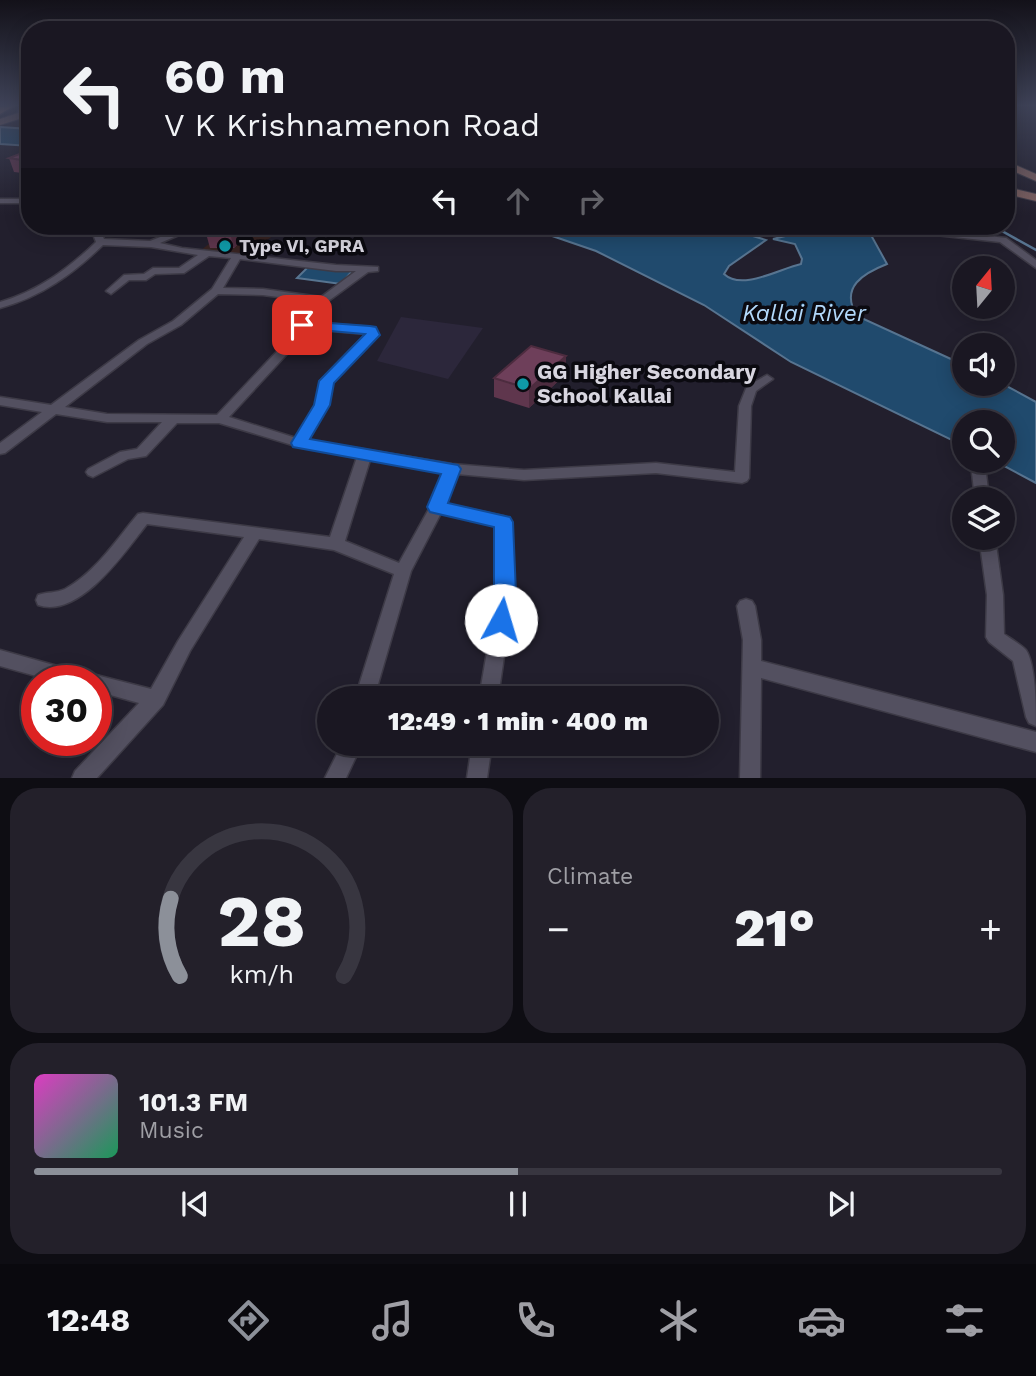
<!DOCTYPE html>
<meta charset="utf-8">
<style>
body{margin:0;font-family:"Work Sans",sans-serif;background:#23202a;color:#f1f3f6;height:100vh;display:flex;flex-direction:column;font-size:26px;white-space:nowrap}
*{box-sizing:border-box;margin:0}
p{font-size:23px;color:#9f9fa5}
.icon{flex:none;width:38px;height:38px;fill:none;stroke:currentColor;stroke-width:2;stroke-linecap:round;stroke-linejoin:round}
.map{position:relative;height:778px;overflow:hidden}
.sheet{display:flex;flex-direction:column;gap:10px;padding:10px;background:#0e0d13;flex:1}
.sheet>*{flex:none}
.guide{position:absolute;left:21px;top:21px;width:994px;height:214px;border-radius:28px;box-shadow:0 4px 18px #0003,0 0 0 2px #383640;background:#1a1722;color:#f1f3f6;overflow:hidden}
.needle{width:46px;rotate:18deg}
.controls{position:absolute;left:952px;top:256px;display:grid;gap:14px}
.controls a{display:grid;place-items:center;width:63px;height:63px;border-radius:50%;background:#1a1722;box-shadow:0 4px 18px #0003,0 0 0 2px #383640;font-size:35px}
.speed{position:absolute;left:21px;top:665px;display:flex;gap:14px;font-size:35px;font-weight:700;text-align:center}
.speed>*{display:grid;place-content:center;width:91px;height:91px;border-radius:50%;background:#1a1722;box-shadow:0 4px 18px #0003,0 0 0 2px #383640;line-height:1}
.speed .limit{border:10px solid #d22;background:#fff;color:#111}
.pin{position:absolute;display:grid;place-items:center;width:60px;height:60px;color:#fff;margin:-30px;border-radius:14px;box-shadow:0 4px 10px #0006}
.me{position:absolute;width:77px;margin:-38px;rotate:6deg;stroke-linejoin:round;filter:drop-shadow(0 0 5px #0008)}
.turn{display:flex;align-items:center;gap:24px;height:147px;padding:0 28px;font-size:32px}
.turn .icon{width:91px;height:91px;stroke-width:2.5}
.turn b{display:block;font-size:49px;line-height:60px}
.lanes{display:flex;align-items:center;height:66px;padding:0 28px;background:#0003;justify-content:center;gap:35px;direction:ltr}
.lanes .off{opacity:.35}
.big{font-size:52px;font-weight:800;line-height:1.1}
.sheet .widget{flex:1;display:flex;flex-direction:column;justify-content:center;gap:10px;min-width:0;padding:0 24px;border-radius:28px;background:#23202a}
.sheet .dial{align-items:center;gap:0}
.dial svg{height:182px;overflow:visible;fill:none;stroke:#383640;stroke-width:7;stroke-linecap:round;text-anchor:middle}
.dial text{fill:#f1f3f6;stroke:none}
.song{display:flex;align-items:center;gap:21px}
.cover{width:84px;height:84px;border-radius:10px;background:linear-gradient(135deg,hsl(310 70% 55%),hsl(150 70% 35%))}
.played{height:7px;border-radius:4px;background:linear-gradient(90deg,#8c9099 50%,#383640 50%)}
.keys{display:flex;justify-content:space-around;direction:ltr}
.heat{display:flex;justify-content:space-between;align-items:center;font-size:38px;direction:ltr}
.sheet .tiles{flex:1;display:grid;gap:10px;grid-template-columns:1fr 1fr}
.widget:last-child{grid-column:span 2}
.trip{position:absolute;left:317px;top:686px;width:402px;height:70px;border-radius:35px;background:#1a1722;box-shadow:0 4px 18px #0003,0 0 0 2px #383640;font-weight:800;line-height:70px;text-align:center}
.dock{display:flex;height:112px;justify-content:space-around;align-items:center;background:#0a090e;color:#9f9fa5}
.dock .icon{width:49px;height:49px}
.dock .selected{color:#8c9099}
.dock b{font-size:32px;color:#f1f3f6}
.map>svg:first-child{display:block}
</style>
<div class="map">
<svg width="1036" height="778" viewBox="0 0 1036 778">
<rect width="100%" height="100%" fill="#221f2d"/>
<path fill="#372322" d="M231 226H287L246 255 200 251Z"/>
<path fill="#2c273b" d="M401 317 483 328 448 379 377 361Z"/>
<path fill="#204a6d" stroke="#577490" stroke-width="2" d="M0 127 30 129V146L0 144Z
M523 226H720L766 240 729 266 724 274C742 291 779 269 801 264L802 259 795 244 773 239 802 232 800 226H866L887 264C864 273 839 287 857 316L964 365V383H1001L1036 402V483L993 460H1003V422H964V446L791 362 704 305 596 251Z
M310 265 353 270 341 284 297 278Z"/>
<g fill="none" stroke-linecap="round" stroke-linejoin="round">
<path stroke="#577490" stroke-width="2.5" d="M993 226 1036 250"/>
<g stroke="#3d3a46" stroke-width="3">
<path id="street" d="M20 106H26L20 117H16Z
M0 199H30V203H0Z
M90 226H98L104 239 150 241 189 226H200L160 243 182 248 336 265 378 267V271L368 272 327 302 310 322 370 327 374 328 378 335 332 382 328 405 307 440 452 464 524 470 656 463 735 472 739 406 747 386 767 375 773 379 756 391 751 406 749 478 747 481 742 483 656 473 524 480 457 474 446 504 503 516 508 518 511 522 513 594 498 698H479L497 594 495 526 441 513 411 571 374 698H355L394 574 334 550 259 539 190 651 163 705 97 778H72L75 771 139 703 96 691V681H54L0 666V650L93 676 96 675 151 689 178 641 244 537 147 524C125 552 80 619 38 605L36 600 38 595C47 592 56 593 65 589 95 573 116 540 138 514L143 513 330 537 357 457 299 447 219 423H177L146 456 128 459 93 477 88 475 86 472 88 469 120 452 137 449 162 422H107L56 414 5 453 0 454V443L42 412 0 405V397L51 405 139 340 173 321 212 289 231 258 209 256 184 273 155 274 146 280H129L111 294 106 291 124 275 144 274 153 268H179L198 255 151 247 103 245C73 274 41 297 0 308V302C38 291 68 269 96 242ZM240 259 336 271H356L321 297 263 289 223 288ZM218 294 263 295 316 302 297 325 299 328 217 415 107 414 65 407 147 344 181 325ZM310 329 366 334 320 381 316 405 296 438 229 417ZM370 460 444 472 430 507 399 563 345 541Z
M902 226 1006 238 1036 260V268L1000 242 899 231 898 229Z
M979 468 984 470 986 473 989 499H975L972 473 974 470Z
M979 537H995L1003 595 1004 634C1011 639 1020 644 1026 650 1036 665 1036 707 1036 726L1029 723 1026 717 1013 661 989 642 986 637 987 595Z
M746 599 752 601 755 606 761 640V661L1036 732V752L761 678 760 778H740L743 640 737 606 740 601Z
M342 744H362L346 778H325Z
M472 744H492L487 778H467Z"/>
</g>
<g stroke="#3d3a46" stroke-width="2">
<path id="secondary" d="M18 113 30 114V120L19 119 0 125V119Z
M1006 161 1036 174V181L1006 168Z
M1006 187 1036 194V201L1006 194Z"/>
</g>
<g stroke="#3d3a46" stroke-width="3">
<path id="primary" d="M14 106 0 114V107Z"/>
</g>
<use href="#street" fill="#535060" fill-rule="evenodd"/>
<use href="#secondary" fill="#7d605f" fill-rule="evenodd"/>
<use href="#primary" fill="#a8715e" fill-rule="evenodd"/>
</g>
<path fill="#5f364d" d="M30 150V174L14 172 9 158Z
M204 226H278L271 233 252 231 234 248H210Z
M566 356 565 375 529 408 494 397V378Z"/>
<path fill="#4d2c3f" d="M228 226H251L252 231 234 248Z
M269 226H278L271 233Z
M566 356 565 375 529 408V389Z"/>
<path fill="#6e3f5a" stroke="#4d2c3f" stroke-width="2" d="M30 150V161H28L9 158Z
M531 346 566 356 529 389 494 378Z"/>
<linearGradient id="sky" x2="0" y2="1"><stop stop-color="#131119"/><stop offset="0.49" stop-color="#3e4257"/><stop offset="1" stop-color="#3e4257" stop-opacity="0"/></linearGradient>
<rect width="1036" height="215" fill="url(#sky)"/>
<path fill="#1a73e8" stroke="#114b97" stroke-width="2" d="M302 321 370 326 376 327 380 335 334 383 330 405 310 439 458 465 461 469 448 503 510 517 513 522 516 594 509 627 501 630 493 627 490 620 494 594V527L430 512 427 507 441 474 293 447 291 443 314 405 319 381 365 334 297 328 295 325Z"/>
<g fill="#0f9aa8" stroke="#0b0a10" stroke-width="2.5">
<circle cx="225" cy="246" r="7"/>
<circle cx="523" cy="384" r="7"/>
</g>
<g text-anchor="middle" stroke-width="7" stroke-linejoin="round" paint-order="stroke">
<g font-size="18" font-weight="bold" fill="#d8d6e0" stroke="#0b0a10" text-anchor="start">
<text x="239" y="252">Type VI, GPRA</text>
</g>
<g font-size="21" font-weight="bold" fill="#d8d6e0" stroke="#0b0a10" text-anchor="start">
<text x="537" y="379">GG Higher Secondary<tspan x="537" dy="24">School Kallai</tspan></text>
</g>
<g font-size="23" font-style="italic" fill="#b2d9fb" stroke="#0b0a10">
<text x="804" y="321">Kallai River</text>
</g>
</g>
</svg>
<div class="controls">
<a><svg class="needle" viewBox="-14 -14 28 28"><path d="M0-13l5 13h-10z" fill="#e53935"/><path d="M0 13l5-13h-10z" fill="#9f9fa5"/></svg></a>
<a><svg class="icon" aria-label="sound" viewBox="0 0 24 24"><path d="M4 9h4l5-4v14l-5-4H4zM17 9q2 3 0 6"/></svg></a>
<a><svg class="icon" aria-label="search" viewBox="0 0 24 24"><circle cx="10" cy="10" r="6"/><path d="M15 15l6 6"/></svg></a>
<a><svg class="icon" aria-label="layers" viewBox="0 0 24 24"><path d="M12 4l9 5-9 5-9-5zM3 14l9 5 9-5"/></svg></a>
</div>
<div class="speed"><div class="limit">30</div></div>
<div class="pin" style="left:302px;top:325px;background:#d93025"><svg class="icon" aria-label="arrive" viewBox="0 0 24 24"><path d="M6 21V4h12l-3 4 3 4H6"/></svg></div>
<svg class="me" style="left:501px;top:620px" viewBox="-20 -20 40 40"><circle r="19" fill="#fff"/><path d="M0-13L10 11 0 6-10 11z" fill="#1a73e8"/></svg>
<div class="trip">12:49 · 1 min · 400 m</div>
<div class="guide">
<div class="turn"><svg class="icon" aria-label="left" viewBox="0 0 24 24"><path d="M17 20v-9H6M10 6l-5 5 5 5"/></svg><div><b>60 m</b>V K Krishnamenon Road</div></div>
<div class="lanes"><svg class="icon" aria-label="left" viewBox="0 0 24 24"><path d="M17 20v-9H6M10 6l-5 5 5 5"/></svg><svg class="icon off" aria-label="ahead" viewBox="0 0 24 24"><path d="M12 20V5M6 11l6-6 6 6"/></svg><svg class="icon off" aria-label="right" viewBox="0 0 24 24"><path d="M7 20v-9h11M14 6l5 5-5 5"/></svg></div>
</div>
</div>
<section class="sheet">
<div class="tiles">
<div class="widget dial"><svg viewBox="0 0 100 80">
<path d="M14 69A42 42 0 1 1 86 69"/>
<path d="M14 69A42 42 0 0 1 10 35" stroke="#8c9099"/>
<text x="50" y="56" font-size="32" font-weight="700">28</text>
<text x="50" y="72" font-size="11">km/h</text>
</svg></div>
<div class="widget"><p>Climate</p>
<div class="heat"><a>−</a><b class="big">21°</b><a>+</a></div>
</div>
<div class="widget">
<div class="song"><i class="cover"></i><div><b>101.3 FM</b><p>Music</p></div></div>
<div class="played"></div>
<div class="keys"><svg class="icon" aria-label="previous" viewBox="0 0 24 24"><path d="M18 5L8 12l10 7zM5 5v14"/></svg><svg class="icon" aria-label="pause" viewBox="0 0 24 24"><path d="M8 5v14M16 5v14"/></svg><svg class="icon" aria-label="next" viewBox="0 0 24 24"><path d="M6 5l10 7-10 7zM19 5v14"/></svg></div>
</div>
</div>
</section>
<nav class="dock">
<b>12:48</b>
<svg class="icon selected" aria-label="directions" viewBox="0 0 24 24"><path d="M12 3l9 9-9 9-9-9zM9 14v-3h6M13 9l2 2-2 2"/></svg>
<svg class="icon" aria-label="music" viewBox="0 0 24 24"><path d="M9 18V5l10-2v13"/><circle cx="6" cy="18" r="3"/><circle cx="16" cy="16" r="3"/></svg>
<svg class="icon" aria-label="phone" viewBox="0 0 24 24"><path d="M5 4h4l2 5-3 2q2 4 5 5l2-3 5 2v4C11 20 4 13 5 4z"/></svg>
<svg class="icon" aria-label="climate" viewBox="0 0 24 24"><path d="M12 3v18M4 7l16 10M4 17L20 7"/></svg>
<svg class="icon" aria-label="car" viewBox="0 0 24 24"><path d="M5 17H2v-5l4-1 3-4h7l3 4 3 1v5h-3M9 17h6M6 11h13"/><circle cx="7" cy="17" r="2"/><circle cx="17" cy="17" r="2"/></svg>
<svg class="icon" aria-label="filters" viewBox="0 0 24 24"><path d="M4 7h16M4 17h16"/><circle cx="9" cy="7" r="2"/><circle cx="15" cy="17" r="2"/></svg>
</nav>
